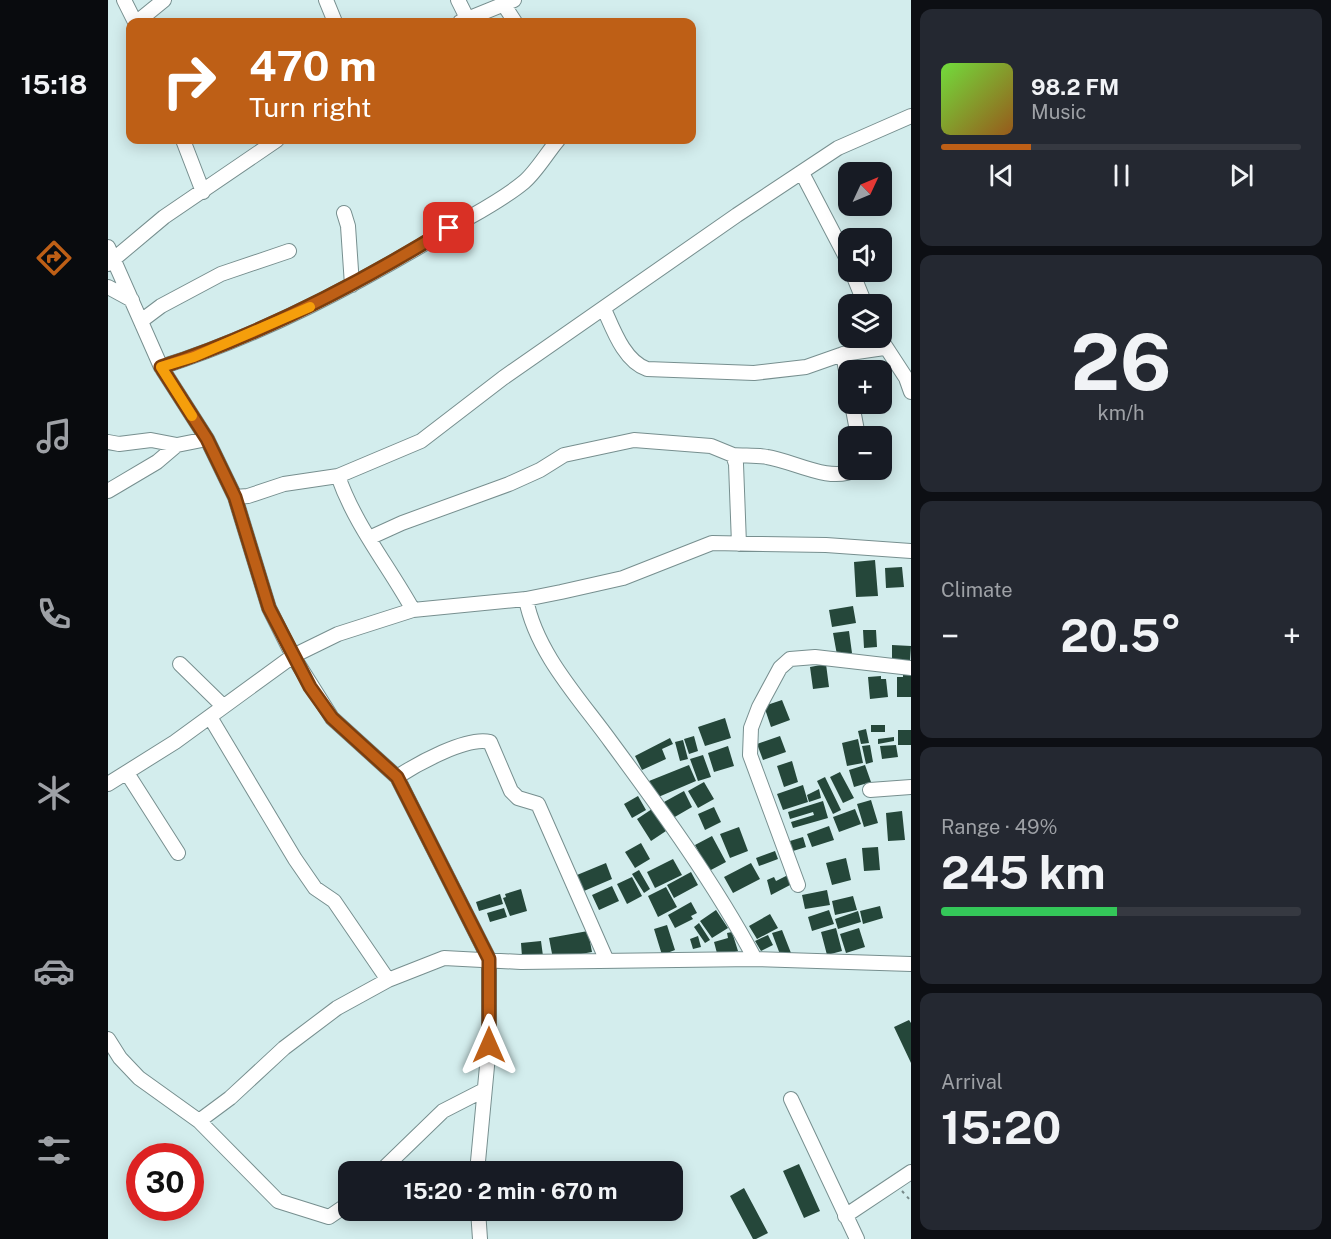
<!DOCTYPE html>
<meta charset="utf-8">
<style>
body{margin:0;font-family:"Public Sans",sans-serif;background:#242831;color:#f1f3f6;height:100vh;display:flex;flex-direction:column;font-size:22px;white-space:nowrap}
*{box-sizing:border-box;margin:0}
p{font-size:20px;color:#9ea1a6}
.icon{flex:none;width:33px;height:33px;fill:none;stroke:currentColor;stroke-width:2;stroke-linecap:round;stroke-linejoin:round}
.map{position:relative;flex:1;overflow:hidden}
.side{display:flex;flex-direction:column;gap:9px;padding:9px;background:#0d0f14;width:420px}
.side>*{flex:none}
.guide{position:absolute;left:18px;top:18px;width:570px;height:126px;border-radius:12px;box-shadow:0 3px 15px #0003;background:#be5f16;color:#fff;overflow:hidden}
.needle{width:39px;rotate:46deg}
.fabs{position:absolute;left:730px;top:162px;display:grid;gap:12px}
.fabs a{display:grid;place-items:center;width:54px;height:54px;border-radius:12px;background:#171b24;box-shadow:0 3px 15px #0003;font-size:30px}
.speed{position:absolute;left:18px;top:1143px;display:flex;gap:12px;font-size:30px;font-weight:700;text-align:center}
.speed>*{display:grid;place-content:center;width:78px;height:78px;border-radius:50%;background:#171b24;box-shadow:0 3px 15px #0003;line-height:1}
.speed .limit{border:9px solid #d22;background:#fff;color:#111}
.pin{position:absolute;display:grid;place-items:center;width:51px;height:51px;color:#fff;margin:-26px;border-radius:12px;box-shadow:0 3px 9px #0006}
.me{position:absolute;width:66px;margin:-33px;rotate:0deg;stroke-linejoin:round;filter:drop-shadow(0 0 4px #0008)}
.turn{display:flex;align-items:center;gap:21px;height:126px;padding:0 24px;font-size:27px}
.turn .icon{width:78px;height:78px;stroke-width:2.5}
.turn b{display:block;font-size:42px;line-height:51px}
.big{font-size:45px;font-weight:700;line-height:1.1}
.side .tile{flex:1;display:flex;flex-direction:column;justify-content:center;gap:9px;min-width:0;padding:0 21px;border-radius:12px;background:#242831}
.side .dial{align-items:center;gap:0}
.dial b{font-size:78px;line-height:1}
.song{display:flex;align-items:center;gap:18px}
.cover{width:72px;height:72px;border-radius:9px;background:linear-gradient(135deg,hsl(100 70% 55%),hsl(30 70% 35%))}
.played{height:6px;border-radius:3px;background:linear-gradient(90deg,#be5f16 25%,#363941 25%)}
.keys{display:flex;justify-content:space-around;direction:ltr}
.heat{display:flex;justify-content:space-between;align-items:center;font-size:33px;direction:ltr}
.charge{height:9px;border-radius:4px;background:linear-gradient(90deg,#34c759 49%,#363941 0)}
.trip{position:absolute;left:230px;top:1161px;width:345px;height:60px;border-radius:12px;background:#171b24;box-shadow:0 3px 15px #0003;font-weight:700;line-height:60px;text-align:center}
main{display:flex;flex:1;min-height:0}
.tabs{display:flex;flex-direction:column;width:108px;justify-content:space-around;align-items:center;background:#090b0e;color:#9ea1a6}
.tabs .icon{width:42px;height:42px}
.tabs .on{color:#be5f16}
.tabs b{font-size:27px;color:#f1f3f6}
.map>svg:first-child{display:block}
</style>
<main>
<nav class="tabs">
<b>15:18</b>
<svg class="icon on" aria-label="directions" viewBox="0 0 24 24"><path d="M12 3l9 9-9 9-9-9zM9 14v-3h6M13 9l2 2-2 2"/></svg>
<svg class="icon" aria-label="music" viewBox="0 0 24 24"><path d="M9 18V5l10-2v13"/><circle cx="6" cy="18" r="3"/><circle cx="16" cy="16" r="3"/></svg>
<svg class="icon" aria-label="phone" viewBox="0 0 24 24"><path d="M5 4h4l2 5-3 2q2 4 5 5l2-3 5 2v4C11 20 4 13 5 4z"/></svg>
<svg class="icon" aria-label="climate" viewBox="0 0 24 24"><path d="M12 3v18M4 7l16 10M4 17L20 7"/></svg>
<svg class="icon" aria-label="car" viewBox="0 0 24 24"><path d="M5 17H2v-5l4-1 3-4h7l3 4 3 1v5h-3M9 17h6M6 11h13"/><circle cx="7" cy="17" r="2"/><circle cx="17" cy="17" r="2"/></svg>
<svg class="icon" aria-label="filters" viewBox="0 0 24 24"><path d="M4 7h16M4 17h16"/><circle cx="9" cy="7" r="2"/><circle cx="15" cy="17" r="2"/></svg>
</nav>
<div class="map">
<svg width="803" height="1239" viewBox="0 0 803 1239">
<rect width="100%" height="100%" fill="#d3eded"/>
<path fill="#25473a" d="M767 560 770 596 748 597 746 562Z
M794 567 796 587 778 588 777 568Z
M745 606 748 623 724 627 721 610Z
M755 630H768L769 647 756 648Z
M741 631 744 653 729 655 725 633Z
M784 645 803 646 802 661H784Z
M718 664 721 687 705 689 702 667Z
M795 674H803V697H789V677H795Z
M773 676V679H778L780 697 762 699 760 677Z
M674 700 682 720 663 727 656 706Z
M617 718 623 738 597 746 590 727Z
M763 725H777V732H763Z
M758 729 761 743 753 744 750 731Z
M790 730H803V745H790Z
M586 736 590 751 581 754 576 739Z
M672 736 678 752 655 760 649 744Z
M786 737V741L770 744V739Z
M562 738 565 744 554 749 558 759 534 770 527 756Z
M750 739 755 763 739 766 734 743Z
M575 740 580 759 572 761 567 742Z
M762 745 765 762 758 764 754 746Z
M788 745 790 757 774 759 772 746Z
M620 746 626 766 606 772 600 753Z
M595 755 603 777 590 781 582 759Z
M684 761 690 782 676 787 669 766Z
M581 765 588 781 548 798 541 781Z
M757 765 763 782 746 787 741 770Z
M732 772 746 798 735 803 722 777Z
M717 777 733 810 725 814 709 781Z
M596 782 606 799 590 808 580 791Z
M695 785 700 802 675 810 669 794Z
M711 789 713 798 701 802 699 795Z
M576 791 584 807 565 818 556 802Z
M530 796 538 810 524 818 516 804Z
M763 800 770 823 756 827 749 804Z
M715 801 720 818 685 828 683 822 706 815 705 812 682 819 680 812Z
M606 807 613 822 597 830 590 814Z
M544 809 558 831 543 841 529 819Z
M747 809 753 824 731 832 725 817Z
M794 811 797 840 780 841 778 813Z
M721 826 726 840 704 847 699 834Z
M631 827 640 851 622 858 612 834Z
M604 836 618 862 601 871 587 845Z
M695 837 698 847 685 851 682 841Z
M533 843 542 859 527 868 517 852Z
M770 847 772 870 756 871 754 848Z
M667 851 670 859 651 866 648 858Z
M738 858 743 880 724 885 718 863Z
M565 859 574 875 547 888 539 872Z
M498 863 504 879 476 891 469 875Z
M643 863 652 879 625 893 616 877Z
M531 870 542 889 536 893 524 874Z
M583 872 590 885 566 898 559 885Z
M680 875 684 884 663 895 659 880 666 877 668 881Z
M524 877 534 896 519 904 509 884Z
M504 886 511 901 491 910 484 895Z
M558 887 569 907 550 917 540 896Z
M413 889 419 911 402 916 395 898 398 897 397 894Z
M719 890 722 905 697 909 694 895Z
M392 894 395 904 371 911 368 902Z
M745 896 749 910 727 915 724 901Z
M583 902 589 913 583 916 585 919 567 928 560 915Z
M772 906 775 918 755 924 752 911Z
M396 908 399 917 382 922 379 913Z
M608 910 620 928 604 938 592 921Z
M721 910 726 924 704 931 700 917Z
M750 911 753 922 730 929 727 919Z
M662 914 670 928 649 939 641 926Z
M591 923 602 940 597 943 586 927Z
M559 925 567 950 554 955 546 929Z
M728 928 734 951 719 955 713 932Z
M751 928 757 947 738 953 732 934Z
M674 930 683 953 673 957 664 933Z
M480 931 484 952 445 959 441 938Z
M624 932 630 951 610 957 606 942 620 938 619 933Z
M660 935 665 945 653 951 647 941Z
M590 936 593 947 585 949 582 939Z
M433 941 435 956 414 957 413 943Z
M801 1020 803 1023V1063L786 1027Z
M691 1164 712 1211 696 1218 675 1171Z
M636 1188 660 1233 648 1239H645L622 1196Z"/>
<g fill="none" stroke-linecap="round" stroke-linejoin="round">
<g stroke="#778f8f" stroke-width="16">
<path id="minor" d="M16 0 27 22
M218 0 227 22
M350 0 359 18
M396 5 407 22
M29 22 56 0
M352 22 406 0
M75 140 95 192
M694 173 741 263
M236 213 240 226 244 285
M0 247 53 367 99 439 127 497 161 608 185 656 224 718 289 777 381 959V1045L369 1172
M0 264 56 217 169 140
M744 272 757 304
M0 287 24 300
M496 309C505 329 516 361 539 369L646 373 698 367 735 354 776 348
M33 321 53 306 113 274 181 251
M772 338 798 378 803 392
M735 354 741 387
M53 367C154 335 248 285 338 231 364 215 392 202 416 182 428 172 439 153 450 140
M744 404 750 436
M0 442 11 444 43 440 69 445 99 439
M625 455C636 456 648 455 659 457 686 461 720 483 748 470
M230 476C247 525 280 565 305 610
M0 491 49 462 69 445
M127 497 140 496 176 484 230 476 313 441 395 378 629 215 730 148 803 116
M261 538 294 523 401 484 432 470 456 455 526 440 603 446 625 455 628 464 631 544
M418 599C428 653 472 699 503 742 554 811 607 884 647 959
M72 664 115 706
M102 717 187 859 207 888 226 901 280 980
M19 773 70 853
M289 777C309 764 359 736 382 742L403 791 410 798 430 804 499 961
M0 784 67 742 185 656 230 634 305 610 418 599 453 592 515 578 604 543 718 545 803 551
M762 790 803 787
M690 885 642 755 643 728 651 707 672 668 682 659 707 657 803 668
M0 1039 12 1058 31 1078 91 1121 170 1201 221 1217 240 1204
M683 1099 749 1239
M91 1121 122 1098 176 1048 229 1008 280 980 336 958 413 962 647 959 803 964
M272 1172 335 1111 376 1090
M370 1210 372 1239
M737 1216 803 1172"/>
</g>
<path stroke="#778989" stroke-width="2" stroke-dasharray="3 4.5" stroke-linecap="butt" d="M794 1191 803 1201"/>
<use href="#minor" stroke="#fff" stroke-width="14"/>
</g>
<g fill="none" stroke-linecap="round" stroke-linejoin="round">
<g stroke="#7c3e0e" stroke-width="15">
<path id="route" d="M341 228C250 284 155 334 53 367L99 439 127 497 161 608 202 687 224 718 289 777 381 959V1045"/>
</g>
<use href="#route" stroke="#be5f16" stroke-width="10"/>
<path stroke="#f59e0b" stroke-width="10" d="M84 416 53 367 86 357 202 307"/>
</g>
</svg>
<div class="fabs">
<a><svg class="needle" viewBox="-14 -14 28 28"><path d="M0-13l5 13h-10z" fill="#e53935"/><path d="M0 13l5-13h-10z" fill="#9ea1a6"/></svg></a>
<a><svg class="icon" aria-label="sound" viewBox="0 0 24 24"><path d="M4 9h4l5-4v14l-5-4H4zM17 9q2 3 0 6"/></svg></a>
<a><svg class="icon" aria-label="layers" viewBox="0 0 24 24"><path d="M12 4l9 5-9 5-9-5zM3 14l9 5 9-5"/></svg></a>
<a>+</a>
<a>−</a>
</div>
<div class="speed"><div class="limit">30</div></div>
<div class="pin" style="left:341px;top:228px;background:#d93025"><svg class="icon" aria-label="arrive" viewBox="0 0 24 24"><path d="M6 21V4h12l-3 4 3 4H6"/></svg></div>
<svg class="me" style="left:381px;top:1045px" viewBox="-20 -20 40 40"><path d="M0-17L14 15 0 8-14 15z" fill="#be5f16" stroke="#fff" stroke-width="4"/></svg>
<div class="trip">15:20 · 2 min · 670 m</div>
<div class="guide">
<div class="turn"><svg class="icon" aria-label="right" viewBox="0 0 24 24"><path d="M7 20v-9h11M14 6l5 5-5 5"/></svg><div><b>470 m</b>Turn right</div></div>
</div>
</div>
<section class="side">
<div class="tile">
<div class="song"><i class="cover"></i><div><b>98.2 FM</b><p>Music</p></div></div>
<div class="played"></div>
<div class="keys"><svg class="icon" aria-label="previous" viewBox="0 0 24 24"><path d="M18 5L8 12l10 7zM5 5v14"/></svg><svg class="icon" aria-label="pause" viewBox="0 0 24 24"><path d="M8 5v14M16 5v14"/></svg><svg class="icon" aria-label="next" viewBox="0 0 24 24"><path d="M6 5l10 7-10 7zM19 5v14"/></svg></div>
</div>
<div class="tile dial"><b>26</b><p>km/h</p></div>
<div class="tile"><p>Climate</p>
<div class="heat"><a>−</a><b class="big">20.5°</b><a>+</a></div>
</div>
<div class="tile"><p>Range · 49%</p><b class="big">245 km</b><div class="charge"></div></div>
<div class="tile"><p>Arrival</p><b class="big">15:20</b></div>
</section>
</main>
